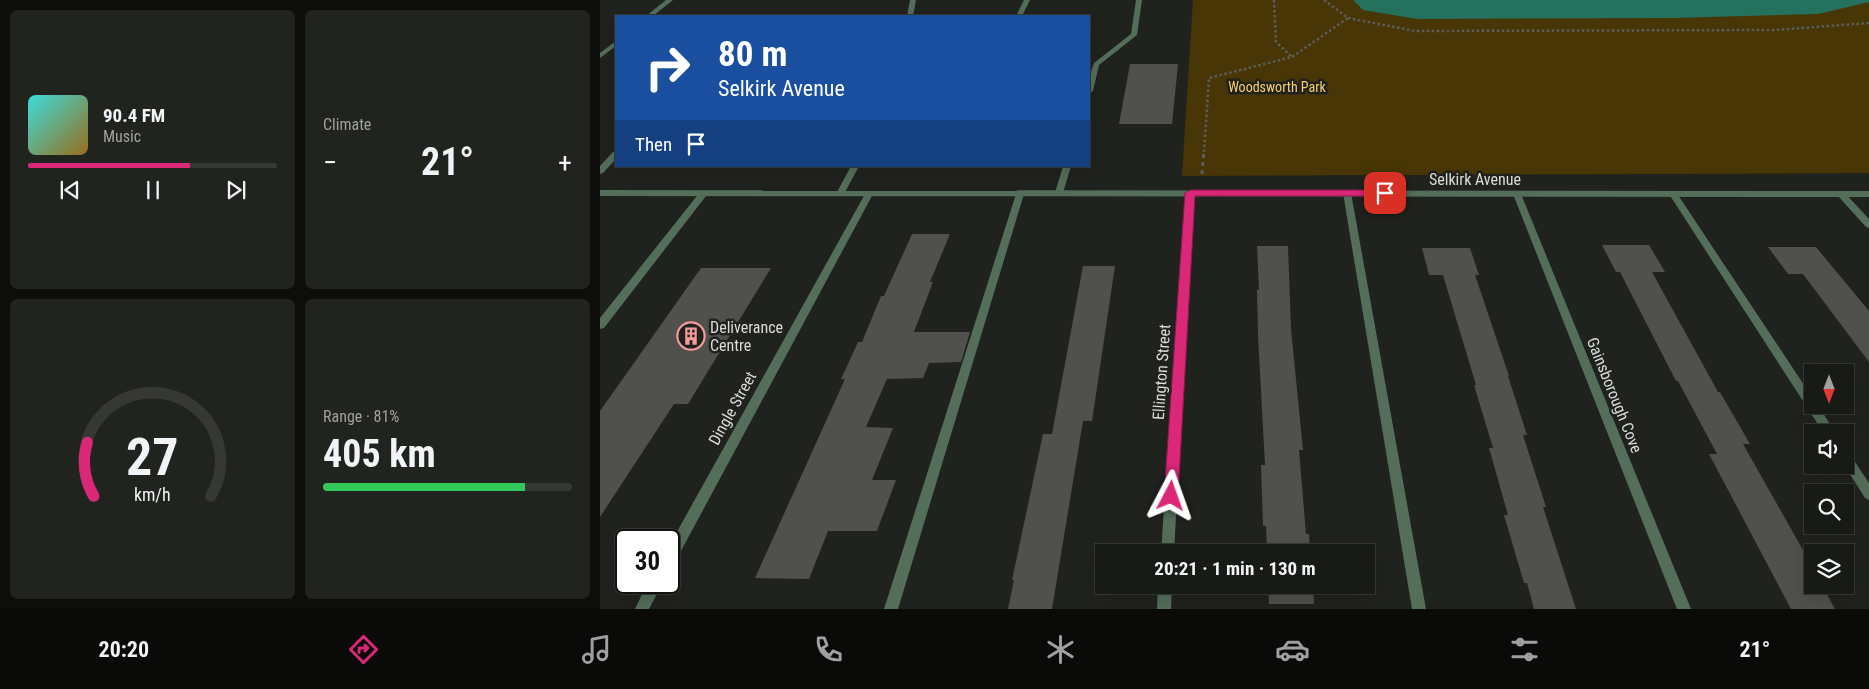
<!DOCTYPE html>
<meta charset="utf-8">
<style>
body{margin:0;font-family:"Roboto Condensed",sans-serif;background:#21231f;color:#f1f3f6;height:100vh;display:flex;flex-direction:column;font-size:19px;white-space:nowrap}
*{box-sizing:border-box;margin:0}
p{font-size:16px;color:#9fa1a1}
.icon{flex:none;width:28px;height:28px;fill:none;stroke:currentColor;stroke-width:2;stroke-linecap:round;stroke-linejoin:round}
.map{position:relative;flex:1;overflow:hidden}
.details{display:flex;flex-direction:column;gap:10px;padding:10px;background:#0d0e0c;width:600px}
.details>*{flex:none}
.top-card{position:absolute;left:15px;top:15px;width:475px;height:152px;border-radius:0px;box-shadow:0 5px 20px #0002,0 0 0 1px #363835;background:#1a4fa0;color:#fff;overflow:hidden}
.needle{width:32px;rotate:180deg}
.buttons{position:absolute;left:1204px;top:364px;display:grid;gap:10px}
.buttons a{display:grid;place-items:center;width:50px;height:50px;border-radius:0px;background:#181a16;box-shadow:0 5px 20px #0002,0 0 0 1px #363835;font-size:25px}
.speed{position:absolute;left:15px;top:529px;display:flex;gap:10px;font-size:25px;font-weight:700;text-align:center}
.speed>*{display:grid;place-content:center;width:65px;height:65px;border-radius:50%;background:#181a16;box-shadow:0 5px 20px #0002,0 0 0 1px #363835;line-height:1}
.speed .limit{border:2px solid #111;border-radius:8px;background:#fff;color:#111}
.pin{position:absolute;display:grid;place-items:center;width:42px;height:42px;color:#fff;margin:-21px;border-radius:10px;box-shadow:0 2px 8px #0006}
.me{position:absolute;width:55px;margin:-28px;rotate:4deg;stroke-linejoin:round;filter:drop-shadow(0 0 4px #0008)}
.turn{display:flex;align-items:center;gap:18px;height:105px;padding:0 20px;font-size:22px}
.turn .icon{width:65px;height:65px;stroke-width:2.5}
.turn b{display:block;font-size:35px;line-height:42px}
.then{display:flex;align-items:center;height:48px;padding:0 20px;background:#0003;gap:10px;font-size:19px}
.big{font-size:38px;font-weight:700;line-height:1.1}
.details .card{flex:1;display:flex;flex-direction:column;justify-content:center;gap:8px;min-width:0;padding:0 18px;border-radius:8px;background:#21231f}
.details .dial{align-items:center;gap:0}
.dial svg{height:130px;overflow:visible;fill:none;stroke:#363835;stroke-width:7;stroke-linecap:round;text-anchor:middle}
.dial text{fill:#f1f3f6;stroke:none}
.song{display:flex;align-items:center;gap:15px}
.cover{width:60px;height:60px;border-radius:8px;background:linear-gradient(135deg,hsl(180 70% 55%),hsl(40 70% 35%))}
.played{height:5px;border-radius:2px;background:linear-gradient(90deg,#db2777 65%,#363835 65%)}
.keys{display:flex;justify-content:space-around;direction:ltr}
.heat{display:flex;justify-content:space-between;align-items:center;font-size:28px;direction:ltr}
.charge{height:8px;border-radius:4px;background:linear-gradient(90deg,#34c759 81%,#363835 0)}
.details .tiles{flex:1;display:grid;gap:10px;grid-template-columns:repeat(2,1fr)}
.trip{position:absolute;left:495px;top:544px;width:280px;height:50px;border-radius:0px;background:#181a16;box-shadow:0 5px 20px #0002,0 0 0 1px #363835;font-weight:700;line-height:50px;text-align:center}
.tabs{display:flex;height:80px;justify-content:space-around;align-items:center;background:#0a0a09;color:#9fa1a1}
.tabs .icon{width:35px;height:35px}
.tabs .current{color:#db2777}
.tabs b{font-size:22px;color:#f1f3f6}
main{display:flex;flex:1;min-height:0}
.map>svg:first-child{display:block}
</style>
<main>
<section class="details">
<div class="tiles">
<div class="card">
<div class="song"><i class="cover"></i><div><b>90.4 FM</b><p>Music</p></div></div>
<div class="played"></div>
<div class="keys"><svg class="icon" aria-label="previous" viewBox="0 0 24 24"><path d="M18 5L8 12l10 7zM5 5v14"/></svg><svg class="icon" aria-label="pause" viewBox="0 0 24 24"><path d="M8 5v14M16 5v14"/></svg><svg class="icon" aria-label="next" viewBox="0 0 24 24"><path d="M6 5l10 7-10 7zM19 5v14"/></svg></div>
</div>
<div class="card"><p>Climate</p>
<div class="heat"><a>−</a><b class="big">21°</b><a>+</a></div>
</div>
<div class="card dial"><svg viewBox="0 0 100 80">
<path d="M14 69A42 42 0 1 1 86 69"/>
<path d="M14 69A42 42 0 0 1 10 36" stroke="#db2777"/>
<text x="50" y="56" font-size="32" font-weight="700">27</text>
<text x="50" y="72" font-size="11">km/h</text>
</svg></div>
<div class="card"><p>Range · 81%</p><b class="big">405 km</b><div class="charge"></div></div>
</div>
</section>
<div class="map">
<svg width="1269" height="609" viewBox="0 0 1269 609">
<rect width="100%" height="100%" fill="#20221e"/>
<path fill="#483606" d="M593 0H1269V173L582 176Z"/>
<path fill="#24715e" d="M753 0H1269V2L1218 14 1075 18 817 19 763 10Z"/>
<path fill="#50504c" d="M530 64H578L572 124H519Z
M312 234H350L330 282H333L314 332H370L361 362 329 363 323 378 287 379 266 427 293 428 272 480H296L277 531H228L209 579 155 578 245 379H241L258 342H262L281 296H284Z
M1002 245H1049L1065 272H1052L1118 392H1120L1150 444H1143L1212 566V585H1222L1235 609H1191L1109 454H1117L1078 381H1076L1020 272H1016Z
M657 246H688L691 329 703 450H699L706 534H709L710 552H667L666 526H663L661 465H665L658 336 657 290H659Z
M1168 247H1216L1269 311V362L1203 274H1188Z
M822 248H870L879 275H875L909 376H908L927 435H923L946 507H943L976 609H934L927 583H924L904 515H908L889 448H893L874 385H876L843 275H829Z
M483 266H515L492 421H483L452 609H408L414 580H412L443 434H452Z
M101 268H171L88 404H74L0 517V411Z
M668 585H713L714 604H669Z"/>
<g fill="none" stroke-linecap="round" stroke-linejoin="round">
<path stroke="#5c5e5b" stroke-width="2.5" stroke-dasharray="2.5 2.5" stroke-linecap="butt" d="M674 0 676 42 692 57
M724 0 748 18 815 31 1175 30 1269 23
M604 152 609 78 692 57 748 18"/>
<path stroke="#5c5e5b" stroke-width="3" stroke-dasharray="4 4" stroke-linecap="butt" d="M602 174 604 150"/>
<path fill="#536e59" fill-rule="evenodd" d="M66 0H73L53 16H46Z
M310 0H316L313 16H307Z
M424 0H430L422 16H416Z
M536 0H542L537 35 499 65 493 91 489 93V78L494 63 531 34Z
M16 41V46L0 58V53Z
M13 152H16V159L3 173 0 174V166Z
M251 166H259L243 196H237L236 194Z
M463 166H471L463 193 459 196 455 193Z
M747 190 751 193 826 609H812L743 193Z
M103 191 106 192 107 194 106 196 4 328 0 329V318L100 192Z
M420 191 424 194 298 609H284L416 194Z
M1073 191 1076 192 1212 397V405H1218L1235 432H1223L1069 194Z
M1245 452 1249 453 1269 483V500L1265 498 1244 465H1245Z"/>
<path fill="#536e59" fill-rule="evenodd" d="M590 190 594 193 574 552H561L586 193Z
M269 191 273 194 74 564 69 565V546L265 194Z
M917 191 921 194 1091 609H1077L913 194Z
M1241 191 1244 192 1269 219V228L1266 227 1238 196 1237 194Z
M48 582H63L49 609H35Z
M558 585H572L571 609H557Z"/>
<path fill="#536e59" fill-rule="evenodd" d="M0 190 1269 191V197L0 196Z"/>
</g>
<path fill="#db2777" stroke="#8e194d" d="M590 190H785L790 193 785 196H595L578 496 576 500 571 502 566 500 564 496 585 193Z"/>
<defs>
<g id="building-ring" transform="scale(1.4375)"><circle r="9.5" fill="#20221e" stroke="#f59b99" stroke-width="1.5"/><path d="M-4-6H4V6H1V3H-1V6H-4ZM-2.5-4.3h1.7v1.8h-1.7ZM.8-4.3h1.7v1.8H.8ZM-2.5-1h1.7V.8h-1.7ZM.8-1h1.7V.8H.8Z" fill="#f59b99"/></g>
</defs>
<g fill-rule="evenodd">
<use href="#building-ring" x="91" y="336"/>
</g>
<g text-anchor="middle" stroke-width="5" stroke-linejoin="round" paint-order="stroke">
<g font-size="14" fill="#fcd06a" stroke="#20221e">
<text x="677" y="92">Woodsworth Park</text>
</g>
<g font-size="16" fill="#dadcd9" stroke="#20221e">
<text x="875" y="185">Selkirk Avenue</text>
<text transform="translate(561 372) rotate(-86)" y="6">Ellington Street</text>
<text transform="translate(1015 395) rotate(68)" y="6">Gainsborough Cove</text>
<text transform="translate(132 408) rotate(-61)" y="6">Dingle Street</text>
</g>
<g font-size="16" fill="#dadcd9" stroke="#20221e" text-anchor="start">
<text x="110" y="333">Deliverance<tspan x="110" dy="18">Centre</tspan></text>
</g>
</g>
</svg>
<div class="buttons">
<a><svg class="needle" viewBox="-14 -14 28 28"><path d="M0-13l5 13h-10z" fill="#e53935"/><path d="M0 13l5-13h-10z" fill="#9fa1a1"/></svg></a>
<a><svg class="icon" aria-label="sound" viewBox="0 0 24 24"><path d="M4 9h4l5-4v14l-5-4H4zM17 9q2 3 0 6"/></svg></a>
<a><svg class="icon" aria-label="search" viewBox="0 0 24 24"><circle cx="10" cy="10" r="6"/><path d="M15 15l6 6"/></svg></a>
<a><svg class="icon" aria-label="layers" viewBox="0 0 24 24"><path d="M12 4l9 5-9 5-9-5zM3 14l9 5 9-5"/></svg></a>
</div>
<div class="speed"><div class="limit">30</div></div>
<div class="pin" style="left:785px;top:193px;background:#d93025"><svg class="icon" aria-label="arrive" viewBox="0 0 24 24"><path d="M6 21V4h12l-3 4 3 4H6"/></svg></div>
<svg class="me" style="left:571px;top:496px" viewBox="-20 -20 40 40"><path d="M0-17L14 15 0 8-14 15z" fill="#db2777" stroke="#fff" stroke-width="4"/></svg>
<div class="trip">20:21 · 1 min · 130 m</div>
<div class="top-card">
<div class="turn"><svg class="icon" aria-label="right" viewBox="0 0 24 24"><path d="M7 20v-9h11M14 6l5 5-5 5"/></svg><div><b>80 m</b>Selkirk Avenue</div></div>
<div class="then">Then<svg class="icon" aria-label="arrive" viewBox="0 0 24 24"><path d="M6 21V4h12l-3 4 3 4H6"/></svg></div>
</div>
</div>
</main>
<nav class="tabs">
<b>20:20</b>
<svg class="icon current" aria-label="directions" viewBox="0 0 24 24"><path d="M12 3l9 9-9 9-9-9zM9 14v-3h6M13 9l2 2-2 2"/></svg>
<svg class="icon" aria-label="music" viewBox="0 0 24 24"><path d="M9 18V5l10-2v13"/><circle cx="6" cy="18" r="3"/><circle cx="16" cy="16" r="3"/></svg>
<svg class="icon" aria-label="phone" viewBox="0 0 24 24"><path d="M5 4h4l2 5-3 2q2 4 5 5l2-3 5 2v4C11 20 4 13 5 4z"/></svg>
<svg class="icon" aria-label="climate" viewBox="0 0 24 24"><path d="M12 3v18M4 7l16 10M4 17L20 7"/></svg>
<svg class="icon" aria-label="car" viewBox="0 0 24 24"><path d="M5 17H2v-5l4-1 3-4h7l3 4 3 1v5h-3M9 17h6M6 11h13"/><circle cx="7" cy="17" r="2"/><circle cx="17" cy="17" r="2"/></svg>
<svg class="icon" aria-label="filters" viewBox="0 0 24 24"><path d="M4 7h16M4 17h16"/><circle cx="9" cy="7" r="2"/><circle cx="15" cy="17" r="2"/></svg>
<b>21°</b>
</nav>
